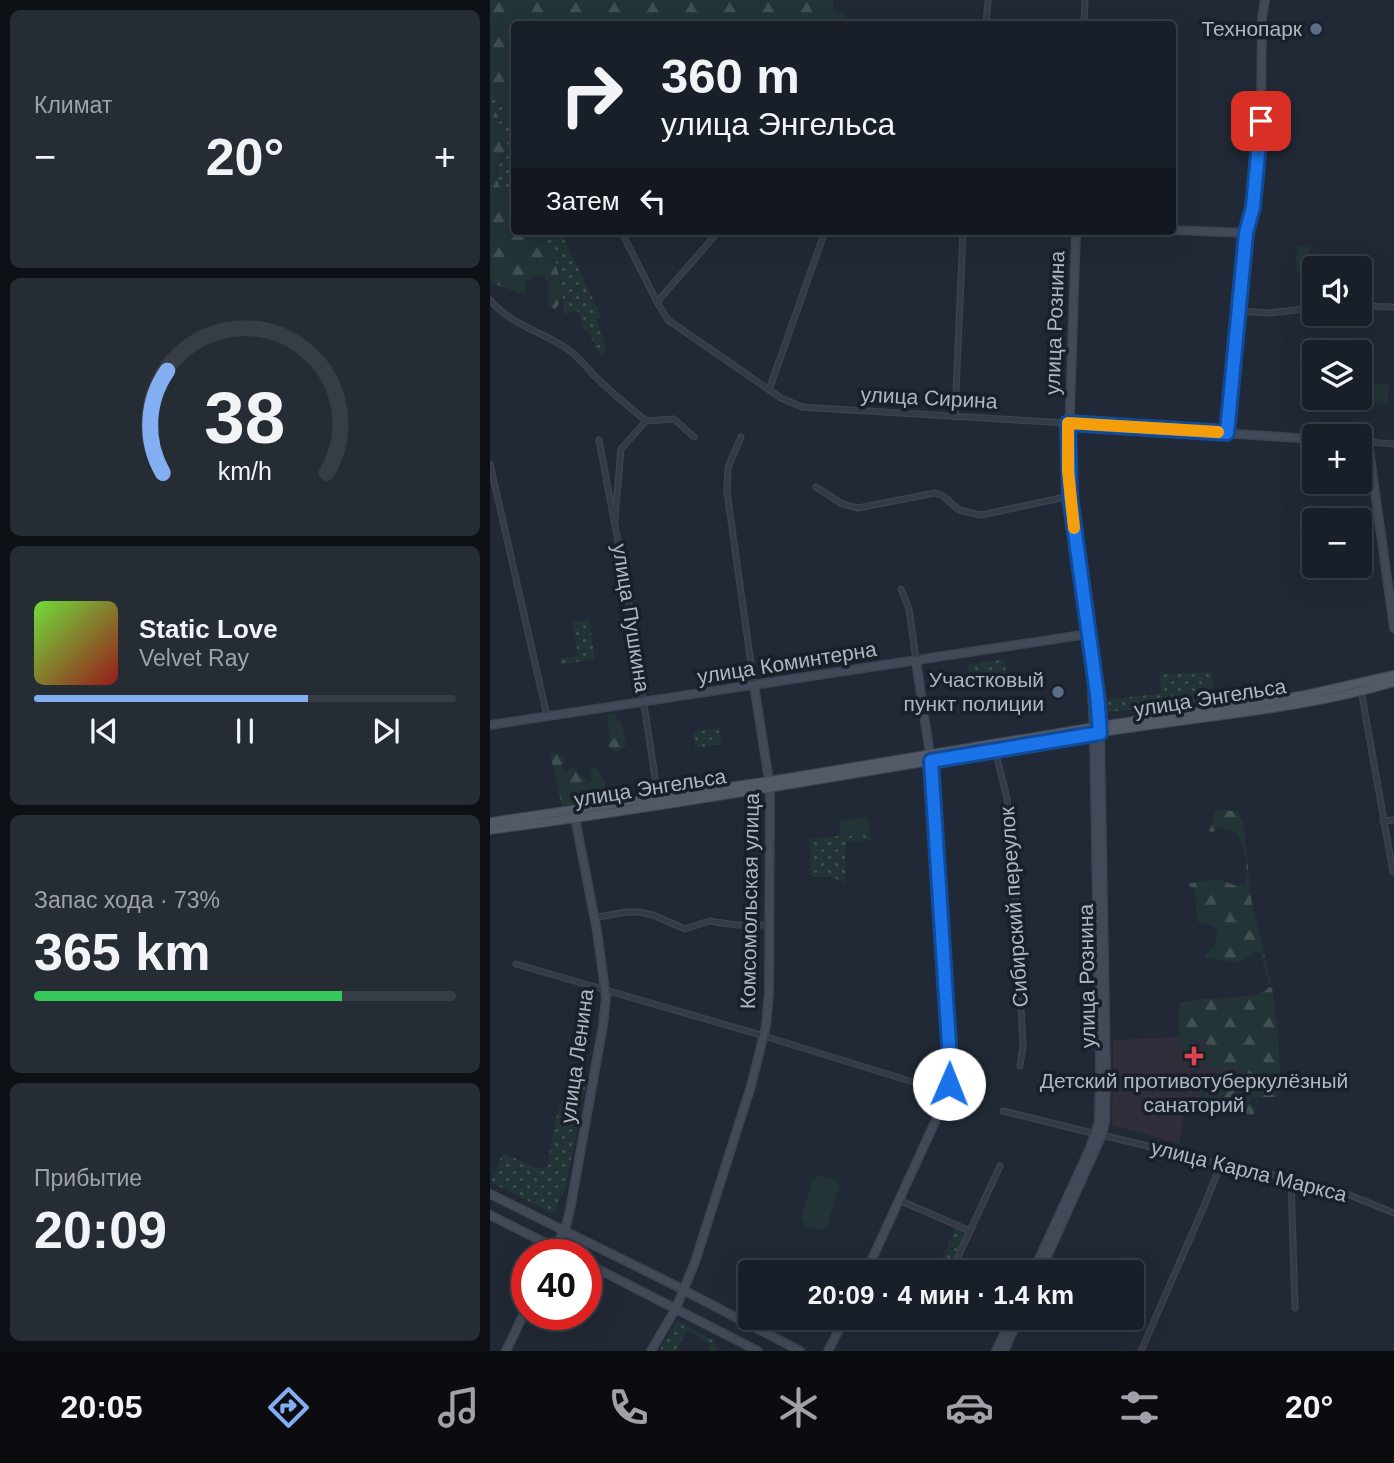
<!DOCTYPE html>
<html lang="ru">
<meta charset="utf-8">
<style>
body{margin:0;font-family:Arial,sans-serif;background:#252c34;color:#f1f3f6;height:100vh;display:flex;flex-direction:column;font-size:26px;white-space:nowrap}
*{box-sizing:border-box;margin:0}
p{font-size:23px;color:#9fa2a8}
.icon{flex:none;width:38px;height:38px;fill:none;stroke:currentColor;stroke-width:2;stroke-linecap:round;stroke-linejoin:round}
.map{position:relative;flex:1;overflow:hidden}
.panel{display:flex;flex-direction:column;gap:10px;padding:10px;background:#0d1116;width:490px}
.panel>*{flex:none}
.banner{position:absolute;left:21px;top:21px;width:665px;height:214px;border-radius:7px;box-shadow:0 7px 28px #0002,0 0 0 2px #363d45;background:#181f28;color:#f1f3f6;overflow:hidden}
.tools{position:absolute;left:812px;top:256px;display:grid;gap:14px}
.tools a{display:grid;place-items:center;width:70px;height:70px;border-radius:7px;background:#181f28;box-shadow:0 7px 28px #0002,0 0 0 2px #363d45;font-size:35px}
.speed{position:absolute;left:21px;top:1239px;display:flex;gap:14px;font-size:35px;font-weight:700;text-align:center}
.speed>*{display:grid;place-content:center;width:91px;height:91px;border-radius:50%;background:#181f28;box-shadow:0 7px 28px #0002,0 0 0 2px #363d45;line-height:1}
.speed .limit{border:10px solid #d22;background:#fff;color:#111}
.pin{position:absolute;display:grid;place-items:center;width:60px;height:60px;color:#fff;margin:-30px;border-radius:14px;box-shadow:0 4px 10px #0006}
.me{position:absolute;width:77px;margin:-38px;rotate:1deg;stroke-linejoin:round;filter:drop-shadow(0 0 5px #0008)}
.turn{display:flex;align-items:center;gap:24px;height:147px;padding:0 35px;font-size:32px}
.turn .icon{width:91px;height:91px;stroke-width:2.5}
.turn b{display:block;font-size:49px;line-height:60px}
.then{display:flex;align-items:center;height:66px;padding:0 35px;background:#0003;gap:14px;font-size:26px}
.big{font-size:52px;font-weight:600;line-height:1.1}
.panel .widget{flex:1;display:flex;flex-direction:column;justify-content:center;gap:10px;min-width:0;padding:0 24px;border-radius:10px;background:#252c34}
.panel .dial{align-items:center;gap:0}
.dial svg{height:182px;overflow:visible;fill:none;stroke:#363d45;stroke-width:7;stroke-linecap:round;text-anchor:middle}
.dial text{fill:#f1f3f6;stroke:none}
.song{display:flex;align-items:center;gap:21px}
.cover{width:84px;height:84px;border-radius:10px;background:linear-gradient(135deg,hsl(100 70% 55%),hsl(0 70% 35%))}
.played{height:7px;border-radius:4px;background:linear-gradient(90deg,#83aff2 65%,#363d45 65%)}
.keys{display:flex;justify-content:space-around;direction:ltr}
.heat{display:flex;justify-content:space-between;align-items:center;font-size:38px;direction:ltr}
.charge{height:10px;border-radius:5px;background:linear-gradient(90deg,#34c759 73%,#363d45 0)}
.trip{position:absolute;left:248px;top:1260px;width:406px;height:70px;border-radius:7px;background:#181f28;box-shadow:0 7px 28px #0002,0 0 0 2px #363d45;font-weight:600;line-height:70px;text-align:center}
.dock{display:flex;height:112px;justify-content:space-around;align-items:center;background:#0a0c10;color:#9fa2a8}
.dock .icon{width:49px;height:49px}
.dock .active{color:#83aff2}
.dock b{font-size:32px;color:#f1f3f6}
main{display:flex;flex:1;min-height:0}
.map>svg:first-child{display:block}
</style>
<main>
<section class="panel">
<div class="widget"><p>Климат</p>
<div class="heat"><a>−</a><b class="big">20°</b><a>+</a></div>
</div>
<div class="widget dial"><svg viewBox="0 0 100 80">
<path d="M14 69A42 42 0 1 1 86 69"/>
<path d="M14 69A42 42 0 0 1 16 24" stroke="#83aff2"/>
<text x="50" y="56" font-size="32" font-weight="700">38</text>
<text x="50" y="72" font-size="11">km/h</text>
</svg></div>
<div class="widget">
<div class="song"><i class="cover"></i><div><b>Static Love</b><p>Velvet Ray</p></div></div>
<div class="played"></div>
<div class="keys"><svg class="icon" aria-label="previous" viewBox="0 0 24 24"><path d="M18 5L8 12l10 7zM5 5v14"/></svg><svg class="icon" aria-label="pause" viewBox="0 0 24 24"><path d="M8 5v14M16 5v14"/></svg><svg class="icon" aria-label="next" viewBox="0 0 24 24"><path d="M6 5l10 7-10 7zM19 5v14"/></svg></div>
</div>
<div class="widget"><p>Запас хода · 73%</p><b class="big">365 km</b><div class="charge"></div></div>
<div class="widget"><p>Прибытие</p><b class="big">20:09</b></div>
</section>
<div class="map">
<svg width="904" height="1351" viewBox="0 0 904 1351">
<defs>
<pattern id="grass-dots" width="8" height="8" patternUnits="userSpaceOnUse" patternTransform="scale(1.75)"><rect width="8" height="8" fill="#223436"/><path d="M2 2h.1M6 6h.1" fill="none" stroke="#404f51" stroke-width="1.8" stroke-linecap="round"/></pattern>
<pattern id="forest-firs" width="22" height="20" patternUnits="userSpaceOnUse" patternTransform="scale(1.75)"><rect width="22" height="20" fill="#223436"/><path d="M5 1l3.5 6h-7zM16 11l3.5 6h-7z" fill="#404f51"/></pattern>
</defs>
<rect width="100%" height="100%" fill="#202935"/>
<path fill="#302e3a" d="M779 994 787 1094 696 1100 689 1144 622 1125 623 1040 690 1037V1002Z"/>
<path fill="url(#grass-dots)" d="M0 84 24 130V199C3 190 3 169 16 152 15 138 13 137 7 125 4 117 5 110 0 103Z
M48 231H73L76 243 111 316 106 319 117 349 110 356 98 331 94 330 88 311 75 314C71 300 73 284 69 270 67 263 52 237 48 231Z
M99 620 105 659 70 665 69 659 88 656 83 622Z
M514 659 517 677 480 683 477 665Z
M722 672 724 687 720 700 665 709 656 708 617 712 615 700 671 693 670 674Z
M229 728 232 744 205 748 203 732Z
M380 833 381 840 356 842 355 883 341 877H323L321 875 320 839Z
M87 1076 97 1078 76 1185 64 1214 1 1182 13 1153 47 1168 57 1166C62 1141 67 1094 87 1076Z
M466 1228 476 1233 458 1272H446Z
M187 1321 224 1341 227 1351H217L220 1345 197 1330 186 1351H169Z"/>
<path fill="url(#forest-firs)" d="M0 0H343V10L356 15 357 24H24V130L0 83Z
M0 103 8 116 7 124 18 145C16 152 12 155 9 161 1 176 10 193 24 199V231H48C59 246 83 293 65 309L59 306C53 291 68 286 49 274L36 281 35 295 0 282Z
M118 714H123L132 724 136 746 126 753 118 746C122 735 116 724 118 714Z
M61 750 77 758 72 765 74 771 84 768 99 783 102 780 100 770 103 767 107 769 116 782 113 792 115 795 126 793 131 796 139 792 143 794 92 804 81 796 85 804 72 806 60 753Z
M729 809 748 812 753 822 762 904 781 982 779 983 770 952H765C741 969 743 960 716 958L714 956 725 946 728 931 724 926 707 921 705 891 698 884C705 882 724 879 733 881 743 884 745 888 755 884 759 863 756 851 746 832L729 827 723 832 719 831 724 820V811Z
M779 987 782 988 788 1032 791 1091 786 1097 762 1098 760 1104 766 1109 763 1115C738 1113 753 1096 718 1106 708 1099 706 1086 712 1077L734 1075 750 1077 754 1073 748 1070 717 1067 712 1056 718 1046 711 1038 705 1040 701 1047 706 1059 703 1062 698 1060C690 1047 686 1022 690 1007L699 1001 710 999H753L775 991Z"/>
<path fill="#223436" d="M807 246 820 247 818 272 805 271Z
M875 383 899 385 897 404 873 402Z
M378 817 380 833 351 837 349 821Z
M330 1175 346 1180 350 1185 337 1226 331 1230 315 1226 311 1218 323 1179Z"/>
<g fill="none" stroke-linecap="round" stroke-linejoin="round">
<g stroke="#3d444f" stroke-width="7">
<path id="street" d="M496 24 498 0
M594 24 595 0
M131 231 167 302 178 320 291 398 312 407 326 408 578 423
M0 300C21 325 53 332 79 350 91 359 99 371 110 381 124 395 141 408 156 421L184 419 204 437
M167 302 229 231
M870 306 904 307
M748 311 779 313 824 308
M279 390 335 231
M465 417 473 231
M737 433 756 233
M251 437 238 467 237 492 264 685
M109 440 135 579 168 797
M878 442 904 444
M0 464 57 716
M326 487 352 504 368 508 445 493 453 496 469 510 491 515 580 496
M125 519 131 449 156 421
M411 589 419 609 426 660
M871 690 903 872
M505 750 517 798 522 837 533 1046 530 1066
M893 821 904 820
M104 918 136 912H149L163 915 195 929 219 921 246 925H279
M26 964 274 1036 462 1094
M513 1111 606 1134
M612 1135 731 1164 809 1180 852 1192 904 1213
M801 1178 805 1308
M409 1200 480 1231
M461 1272 510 1166
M435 1327 440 1318
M651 1351 715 1204 731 1164"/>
</g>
<g stroke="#3d444f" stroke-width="10">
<path id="secondary" d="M682 230 756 233 760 222 771 121 772 18 775 0
M586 231 578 471 610 726
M578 423 824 439
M870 442H878L904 628
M426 661 440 755
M264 685 279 781
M602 693 604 727
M0 725 598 634
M0 1194 184 1285 310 1351
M0 1215 79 1255
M62 1255 76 1226 80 1210 113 1025 116 997 107 931 85 818
M96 1263 268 1351
M376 1272 450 1111 460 1076 441 762
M543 1272 600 1148 609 1122 610 1066 604 733
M550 1272 612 1135 615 1122 616 1071 610 733
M16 1351 37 1307
M161 1351 186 1308 205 1262 261 1086 276 1026 279 992 280 788
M338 1351 355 1318
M506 1351 522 1318
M514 1351 529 1318"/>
</g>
<g stroke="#3d444f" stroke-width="10">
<path id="primary" d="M0 822 279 781 604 727 815 695 904 675
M0 830C201 803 401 767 601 734 702 717 807 711 904 682"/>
</g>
<use href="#street" stroke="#343b46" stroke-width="4.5"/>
<use href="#secondary" stroke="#424a59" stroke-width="7"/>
<use href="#primary" stroke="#515a66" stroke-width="8"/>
</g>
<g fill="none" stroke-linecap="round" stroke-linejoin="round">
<g stroke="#114b97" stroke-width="18">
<path id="route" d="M459 1084 460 1061 441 761 610 733 607 694 580 496 578 423 737 433 756 233 763 207 771 121"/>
</g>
<use href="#route" stroke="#1a73e8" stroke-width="12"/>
<path stroke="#f59e0b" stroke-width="12" d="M584 528 578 471V423L728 432"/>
</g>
<g fill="#5c6f8a" stroke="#19202a" stroke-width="2.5">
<circle cx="826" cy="29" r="7"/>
<circle cx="568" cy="692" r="7"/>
</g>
<path fill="#e0444e" stroke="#19202a" stroke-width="2.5" d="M700.5 1045.5h7v7h7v7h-7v7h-7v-7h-7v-7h7z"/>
<g text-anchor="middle" stroke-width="7" stroke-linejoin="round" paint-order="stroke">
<g font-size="21" fill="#aeb6c3" stroke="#19202a" text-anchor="end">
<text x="812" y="36">Технопарк</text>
<text x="554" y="687">Участковый<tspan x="554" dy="24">пункт полиции</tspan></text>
<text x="704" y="1088" text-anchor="middle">Детский противотуберкулёзный<tspan x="704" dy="24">санаторий</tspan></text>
</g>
<g font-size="21" fill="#aeb6c3" stroke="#19202a">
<text transform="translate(565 323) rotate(-88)" y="7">улица Рознина</text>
<text transform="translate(439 398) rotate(3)" y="7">улица Сирина</text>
<text transform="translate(141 618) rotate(81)" y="7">улица Пушкина</text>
<text transform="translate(297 663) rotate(-9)" y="7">улица Коминтерна</text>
<text transform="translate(720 698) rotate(-9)" y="7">улица Энгельса</text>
<text transform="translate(160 788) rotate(-9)" y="7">улица Энгельса</text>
<text transform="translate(260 901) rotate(-89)" y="7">Комсомольская улица</text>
<text transform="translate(524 907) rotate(-94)" y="7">Сибирский переулок</text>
<text transform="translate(597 976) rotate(-91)" y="7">улица Рознина</text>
<text transform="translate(87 1056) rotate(-82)" y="7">улица Ленина</text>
<text transform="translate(759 1171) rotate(14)" y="7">улица Карла Маркса</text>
</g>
</g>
</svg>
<div class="tools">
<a><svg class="icon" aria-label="sound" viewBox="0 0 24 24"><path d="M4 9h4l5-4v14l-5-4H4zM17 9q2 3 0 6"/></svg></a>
<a><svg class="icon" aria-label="layers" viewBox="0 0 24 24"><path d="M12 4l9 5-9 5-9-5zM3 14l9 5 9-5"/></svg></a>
<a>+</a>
<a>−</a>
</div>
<div class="speed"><div class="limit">40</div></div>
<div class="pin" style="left:771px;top:121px;background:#d93025"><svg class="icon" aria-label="arrive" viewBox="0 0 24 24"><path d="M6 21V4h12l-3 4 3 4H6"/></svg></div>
<svg class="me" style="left:459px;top:1084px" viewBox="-20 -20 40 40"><circle r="19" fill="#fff"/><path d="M0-13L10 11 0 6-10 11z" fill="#1a73e8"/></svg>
<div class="trip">20:09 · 4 мин · 1.4 km</div>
<div class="banner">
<div class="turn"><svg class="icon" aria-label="right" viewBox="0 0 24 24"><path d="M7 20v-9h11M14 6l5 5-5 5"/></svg><div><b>360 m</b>улица Энгельса</div></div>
<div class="then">Затем<svg class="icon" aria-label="left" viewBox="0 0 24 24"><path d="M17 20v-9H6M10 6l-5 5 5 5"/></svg></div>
</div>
</div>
</main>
<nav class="dock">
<b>20:05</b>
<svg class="icon active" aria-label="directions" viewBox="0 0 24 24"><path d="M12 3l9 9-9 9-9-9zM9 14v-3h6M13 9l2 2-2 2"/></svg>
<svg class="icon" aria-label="music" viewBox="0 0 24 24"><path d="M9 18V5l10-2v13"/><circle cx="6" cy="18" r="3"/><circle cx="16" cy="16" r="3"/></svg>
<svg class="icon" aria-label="phone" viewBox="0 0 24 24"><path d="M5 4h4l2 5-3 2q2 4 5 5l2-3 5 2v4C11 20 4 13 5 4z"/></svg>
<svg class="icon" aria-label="climate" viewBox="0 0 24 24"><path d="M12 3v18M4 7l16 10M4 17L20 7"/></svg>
<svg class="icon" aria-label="car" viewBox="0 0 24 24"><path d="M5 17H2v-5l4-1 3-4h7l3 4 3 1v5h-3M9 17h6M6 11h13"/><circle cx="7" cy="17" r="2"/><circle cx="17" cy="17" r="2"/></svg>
<svg class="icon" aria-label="filters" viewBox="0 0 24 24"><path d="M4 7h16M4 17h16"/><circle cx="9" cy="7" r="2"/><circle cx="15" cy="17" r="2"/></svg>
<b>20°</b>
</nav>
